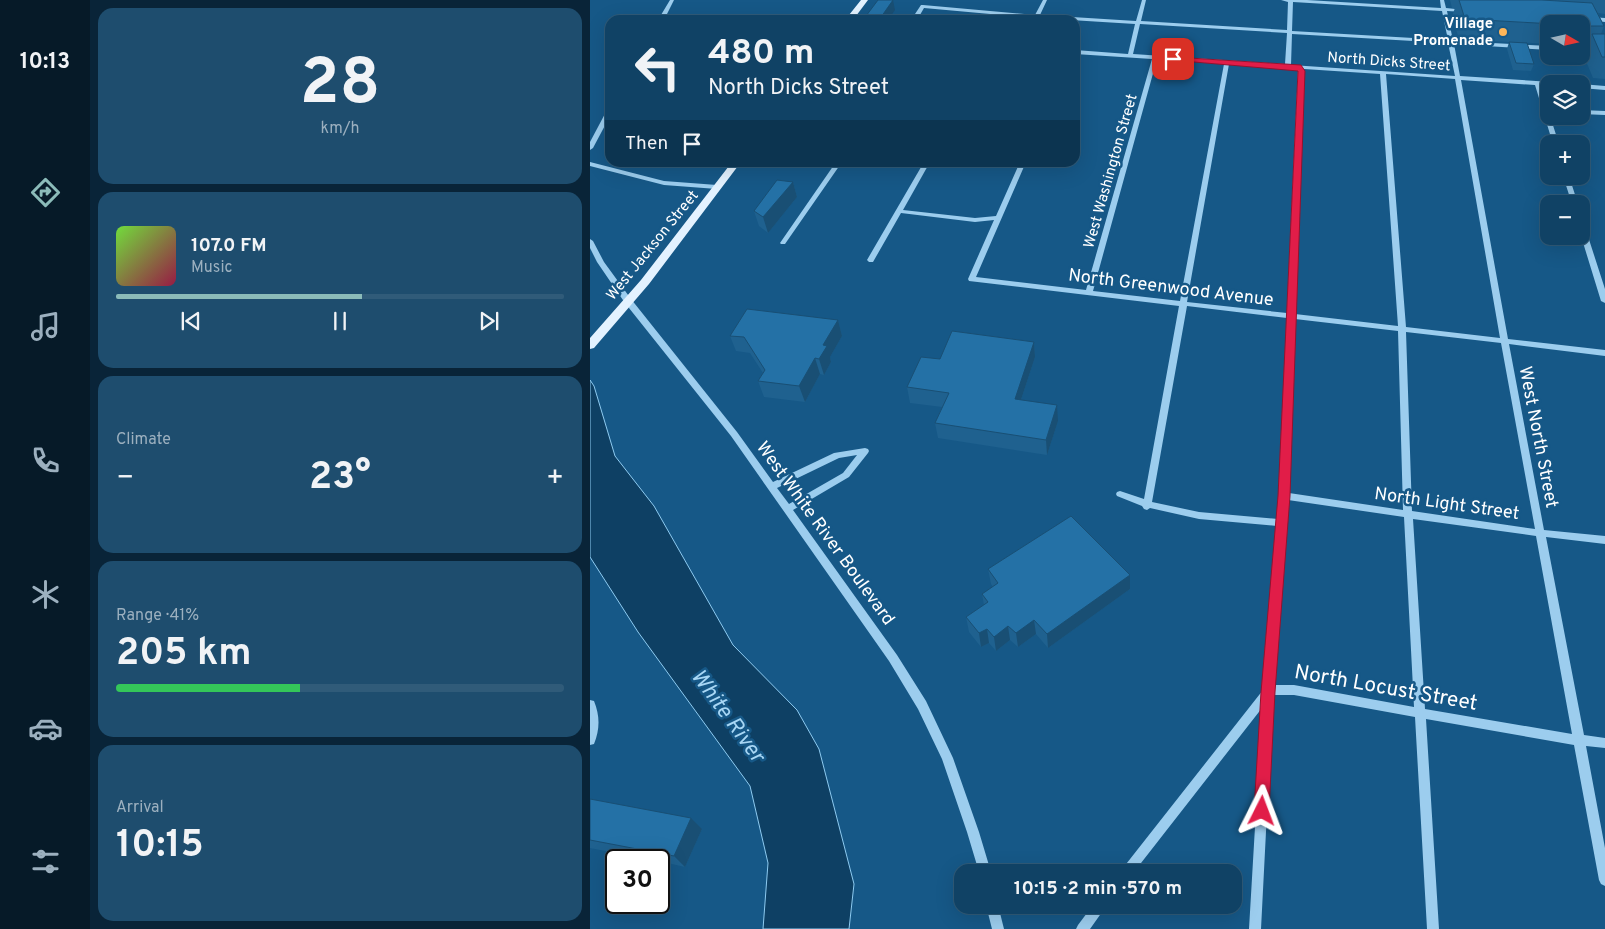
<!DOCTYPE html>
<meta charset="utf-8">
<style>
body{margin:0;font-family:Overpass,sans-serif;background:#1e4d6e;color:#f1f3f6;height:100vh;display:flex;flex-direction:column;font-size:19px;white-space:nowrap}
*{box-sizing:border-box;margin:0}
p{font-size:16px;color:#9cb0bf}
.icon{flex:none;width:28px;height:28px;fill:none;stroke:currentColor;stroke-width:2;stroke-linecap:round;stroke-linejoin:round}
.map{position:relative;flex:1;overflow:hidden}
.drawer{display:flex;flex-direction:column;gap:8px;padding:8px;background:#092438;width:500px}
.drawer>*{flex:none}
.top-card{position:absolute;left:15px;top:15px;width:475px;height:152px;border-radius:15px;box-shadow:0 5px 20px #0002,0 0 0 1px #305b79;background:#104265;color:#f1f3f6;overflow:hidden}
.needle{width:32px;rotate:99deg}
.fabs{position:absolute;left:950px;top:15px;display:grid;gap:10px}
.fabs a{display:grid;place-items:center;width:50px;height:50px;border-radius:10px;background:#104265;box-shadow:0 5px 20px #0002,0 0 0 1px #305b79;font-size:25px}
.speed{position:absolute;left:15px;top:849px;display:flex;gap:10px;font-size:25px;font-weight:700;text-align:center}
.speed>*{display:grid;place-content:center;width:65px;height:65px;border-radius:50%;background:#104265;box-shadow:0 5px 20px #0002,0 0 0 1px #305b79;line-height:1}
.speed .limit{border:2px solid #111;border-radius:8px;background:#fff;color:#111}
.pin{position:absolute;display:grid;place-items:center;width:42px;height:42px;color:#fff;margin:-21px;border-radius:10px;box-shadow:0 2px 8px #0006}
.me{position:absolute;width:55px;margin:-28px;rotate:3deg;stroke-linejoin:round;filter:drop-shadow(0 0 4px #0008)}
.turn{display:flex;align-items:center;gap:18px;height:105px;padding:0 20px;font-size:22px}
.turn .icon{width:65px;height:65px;stroke-width:2.5}
.turn b{display:block;font-size:35px;line-height:42px}
.then{display:flex;align-items:center;height:48px;padding:0 20px;background:#0003;gap:10px;font-size:19px}
.big{font-size:38px;font-weight:700;line-height:1.1}
.drawer .widget{flex:1;display:flex;flex-direction:column;justify-content:center;gap:8px;min-width:0;padding:0 18px;border-radius:15px;background:#1e4d6e}
.drawer .dial{align-items:center;gap:0}
.dial b{font-size:65px;line-height:1}
.song{display:flex;align-items:center;gap:15px}
.cover{width:60px;height:60px;border-radius:8px;background:linear-gradient(135deg,hsl(100 70% 55%),hsl(340 70% 35%))}
.played{height:5px;border-radius:2px;background:linear-gradient(90deg,#8bbbb9 55%,#305b79 55%)}
.keys{display:flex;justify-content:space-around;direction:ltr}
.heat{display:flex;justify-content:space-between;align-items:center;font-size:28px;direction:ltr}
.charge{height:8px;border-radius:4px;background:linear-gradient(90deg,#34c759 41%,#305b79 0)}
.trip{position:absolute;left:364px;top:864px;width:288px;height:50px;border-radius:15px;background:#104265;box-shadow:0 5px 20px #0002,0 0 0 1px #305b79;font-weight:700;line-height:50px;text-align:center}
main{display:flex;flex:1;min-height:0}
.tab-bar{display:flex;flex-direction:column;width:90px;justify-content:space-around;align-items:center;background:#061a28;color:#9cb0bf}
.tab-bar .icon{width:35px;height:35px}
.tab-bar .selected{color:#8bbbb9}
.tab-bar b{font-size:22px;color:#f1f3f6}
.map>svg:first-child{display:block}
</style>
<main>
<nav class="tab-bar">
<b>10:13</b>
<svg class="icon selected" aria-label="directions" viewBox="0 0 24 24"><path d="M12 3l9 9-9 9-9-9zM9 14v-3h6M13 9l2 2-2 2"/></svg>
<svg class="icon" aria-label="music" viewBox="0 0 24 24"><path d="M9 18V5l10-2v13"/><circle cx="6" cy="18" r="3"/><circle cx="16" cy="16" r="3"/></svg>
<svg class="icon" aria-label="phone" viewBox="0 0 24 24"><path d="M5 4h4l2 5-3 2q2 4 5 5l2-3 5 2v4C11 20 4 13 5 4z"/></svg>
<svg class="icon" aria-label="climate" viewBox="0 0 24 24"><path d="M12 3v18M4 7l16 10M4 17L20 7"/></svg>
<svg class="icon" aria-label="car" viewBox="0 0 24 24"><path d="M5 17H2v-5l4-1 3-4h7l3 4 3 1v5h-3M9 17h6M6 11h13"/><circle cx="7" cy="17" r="2"/><circle cx="17" cy="17" r="2"/></svg>
<svg class="icon" aria-label="filters" viewBox="0 0 24 24"><path d="M4 7h16M4 17h16"/><circle cx="9" cy="7" r="2"/><circle cx="15" cy="17" r="2"/></svg>
</nav>
<section class="drawer">
<div class="widget dial"><b>28</b><p>km/h</p></div>
<div class="widget">
<div class="song"><i class="cover"></i><div><b>107.0 FM</b><p>Music</p></div></div>
<div class="played"></div>
<div class="keys"><svg class="icon" aria-label="previous" viewBox="0 0 24 24"><path d="M18 5L8 12l10 7zM5 5v14"/></svg><svg class="icon" aria-label="pause" viewBox="0 0 24 24"><path d="M8 5v14M16 5v14"/></svg><svg class="icon" aria-label="next" viewBox="0 0 24 24"><path d="M6 5l10 7-10 7zM19 5v14"/></svg></div>
</div>
<div class="widget"><p>Climate</p>
<div class="heat"><a>−</a><b class="big">23°</b><a>+</a></div>
</div>
<div class="widget"><p>Range · 41%</p><b class="big">205 km</b><div class="charge"></div></div>
<div class="widget"><p>Arrival</p><b class="big">10:15</b></div>
</section>
<div class="map">
<svg width="1015" height="929" viewBox="0 0 1015 929">
<rect width="100%" height="100%" fill="#165887"/>
<path fill="#0e4064" stroke="#8ecbf1" d="M0 380 4 386 25 456 64 506 143 645 207 710 229 749 264 884 259 929H173L178 863 160 786 48 632 0 557Z"/>
<g fill="none" stroke-linecap="round" stroke-linejoin="round">
<path fill="#9ccdee" fill-rule="evenodd" d="M80 0H84L74 20H68Z
M453 0H457L450 15 546 21 552 0H556L551 21 697 30 698 2 691 0H717L851 8 850 0H854L856 8 875 10 877 11 875 12 857 11 863 41 959 46V50L864 44 870 76 962 82 965 84H959V85H950L959 111V116H960L969 144H963L945 85 871 80 918 339 1015 350V356L919 344 954 530 1015 536V544L956 537 994 735 1015 738V748L996 746 1015 848V886L1011 884 1009 880 984 745 836 719 849 929H837L825 717 704 695H683L671 929H659L672 708 544 872H531L533 868 673 690 687 526 609 519 560 508 557 510 554 509 552 506 527 496 526 494 527 492 530 491 554 499 589 306 379 281 378 279 404 220 385 222 311 213 283 262H279L277 260 334 162H340L313 210 385 218 406 216 430 162H436L386 277 496 290 562 59 485 54V50L538 54 545 24 448 18V20H442L444 18 334 8 327 20H321L331 5H333L445 15ZM703 2 852 11 858 40 702 31ZM550 24 697 33 695 64 543 54ZM702 34 858 43 865 76 701 65ZM567 59 634 64 590 301 503 291ZM639 64 708 69 697 313 597 302ZM714 69 790 74 808 326 705 314ZM796 74 865 79 910 338 816 327ZM597 306 697 318 688 519 609 512 562 502ZM705 319 808 331 813 510 699 493ZM816 332 911 343 945 529 822 511ZM698 500 814 517 824 707 704 685H684ZM823 519 946 536 982 734 835 709Z
M1000 17 1015 18V22L998 20V18Z
M991 48 1015 49V53L991 52Z
M991 84 1015 86V90L991 88Z
M20 108V116L3 148 0 150V142L17 110Z
M991 110 1015 111V115L991 114Z
M0 162 74 181 127 185 130 187 127 189 74 185 0 166Z
M246 162H252L195 244H191L190 243Z
M973 176H979L988 204H982Z
M991 222 994 224 1015 289V303L1011 301 991 236Z
M0 239 3 241 14 262 41 299 147 432 183 482 244 453 275 448 278 449 279 451 278 453 259 477 203 510 307 655 336 701 363 758 389 832 401 872H389L377 832 352 759 328 709 299 661 141 436 35 303 7 262 0 248ZM267 455 253 473 199 504 187 488 249 458Z
M0 700 4 701C10 716 10 729 4 744L0 745Z
M396 905H408L414 929H402Z
M503 905H517L500 929H486L488 925Z"/>
<path fill="#e3f2ff" fill-rule="evenodd" d="M271 0H278L263 20H255Z
M142 162H151L59 284 4 348 0 349V338L51 280Z"/>
</g>
<path fill="#1f618f" d="M860 0H1015V14L1008 13 1014 26 1011 34H1015V79L1003 78 993 54 997 46H991V24H959V44L924 42 944 64 941 71 923 70 917 49 919 42 869 39 862 16 865 8H862Z
M203 182 207 197 178 233 169 226 164 211Z
M248 320 252 336 240 357 241 362 234 375 230 374 215 402 174 397 168 381 173 373 160 353 146 351 140 336Z
M444 342 445 357 431 400 468 421 457 455 348 438 345 423 352 407 320 403 317 387 350 359Z
M398 569 540 575V589L458 648 446 634 428 647 420 640 406 651 399 643 391 647 379 632 376 617 394 605 392 594 403 587 401 584Z
M0 799 112 829 95 867 69 861V860H61L0 848Z"/>
<path fill="#194f74" d="M303 0 305 10 298 20H289Z
M999 26 991 46V43L997 28Z
M203 182 207 197 178 233 173 217Z
M248 320 252 336 240 357 241 362 234 375 229 359 233 345Z
M444 342 445 357 426 415 425 399Z
M225 358 230 374 215 402 209 386Z
M467 405 468 421 457 455 456 440Z
M540 575V589L458 648 457 634Z
M444 620 446 634 428 647 426 633Z
M418 626 420 640 406 651 404 637Z
M397 629 399 643 391 647 389 633Z
M101 818 112 829 95 867 84 856Z"/>
<path fill="#2471a6" stroke="#194f74" d="M288 0H303L289 20H273Z
M869 0H952L1002 3 1014 26H999L997 28 991 27V24H964L875 19Z
M1002 34H1015V57H1012Z
M919 42 937 43 944 64 926 63Z
M187 180 203 182 173 217 164 211Z
M157 309 248 320 233 345 237 346 229 359 225 358 209 386 168 381 175 370 154 337 140 336Z
M362 331 444 342 425 399 467 405 456 440 345 423 359 393 317 387 331 357 350 359Z
M481 516 540 575 457 634 444 620 426 633 418 626 404 637 397 629 389 633 376 617 398 602 392 594 408 583 398 569Z
M0 799 101 818 84 856 0 840Z"/>
<path fill="#e11d48" stroke="#92132f" d="M583 57 711 65 715 71 700 496 685 692 679 811 677 816 672 818 666 816 664 811 671 692 688 496 708 71 581 60Z"/>
<circle fill="#ffb659" stroke="#165887" stroke-width="2" cx="913" cy="32" r="5"/>
<g text-anchor="middle" stroke-width="5" stroke-linejoin="round" paint-order="stroke">
<g font-size="15" font-weight="bold" fill="#fff" stroke="#165887" text-anchor="end">
<text x="903" y="28">Village<tspan x="903" dy="17">Promenade</tspan></text>
</g>
<g font-size="15" fill="#fff" stroke="#165887">
<text transform="translate(799 61) rotate(4)" y="5">North Dicks Street</text>
<text transform="translate(520 171) rotate(-74)" y="5">West Washington Street</text>
<text transform="translate(62 245) rotate(-51)" y="5">West Jackson Street</text>
</g>
<g font-size="18" fill="#fff" stroke="#165887">
<text transform="translate(581 287) rotate(7)" y="6">North Greenwood Avenue</text>
<text transform="translate(949 437) rotate(79)" y="6">West North Street</text>
<text transform="translate(857 503) rotate(8)" y="6">North Light Street</text>
<text transform="translate(236 533) rotate(54)" y="6">West White River Boulevard</text>
</g>
<g font-size="21" fill="#fff" stroke="#165887">
<text transform="translate(796 687) rotate(10)" y="7">North Locust Street</text>
</g>
<g font-size="22" font-style="italic" fill="#a8d7f5" stroke="#165887">
<text transform="translate(139 715) rotate(54)" y="8">White River</text>
</g>
</g>
</svg>
<div class="fabs">
<a><svg class="needle" viewBox="-14 -14 28 28"><path d="M0-13l5 13h-10z" fill="#e53935"/><path d="M0 13l5-13h-10z" fill="#9cb0bf"/></svg></a>
<a><svg class="icon" aria-label="layers" viewBox="0 0 24 24"><path d="M12 4l9 5-9 5-9-5zM3 14l9 5 9-5"/></svg></a>
<a>+</a>
<a>−</a>
</div>
<div class="speed"><div class="limit">30</div></div>
<div class="pin" style="left:583px;top:59px;background:#d93025"><svg class="icon" aria-label="arrive" viewBox="0 0 24 24"><path d="M6 21V4h12l-3 4 3 4H6"/></svg></div>
<svg class="me" style="left:672px;top:811px" viewBox="-20 -20 40 40"><path d="M0-17L14 15 0 8-14 15z" fill="#e11d48" stroke="#fff" stroke-width="4"/></svg>
<div class="trip">10:15 · 2 min · 570 m</div>
<div class="top-card">
<div class="turn"><svg class="icon" aria-label="left" viewBox="0 0 24 24"><path d="M17 20v-9H6M10 6l-5 5 5 5"/></svg><div><b>480 m</b>North Dicks Street</div></div>
<div class="then">Then<svg class="icon" aria-label="arrive" viewBox="0 0 24 24"><path d="M6 21V4h12l-3 4 3 4H6"/></svg></div>
</div>
</div>
</main>
